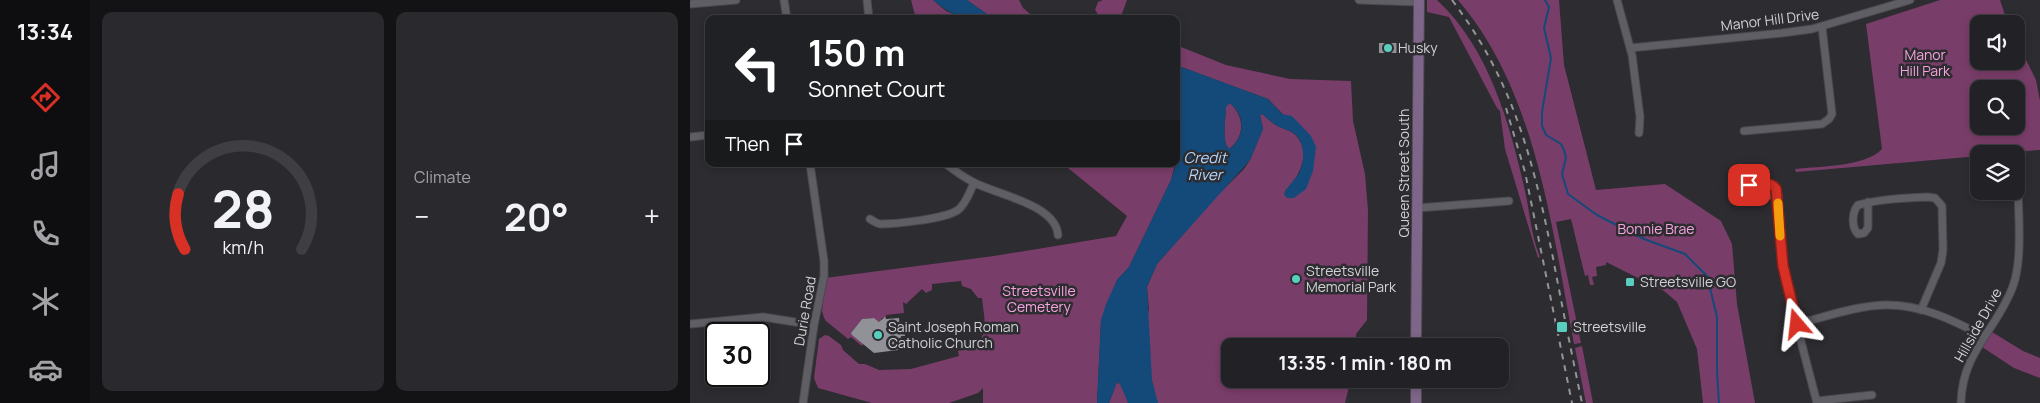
<!DOCTYPE html>
<meta charset="utf-8">
<style>
body{margin:0;font-family:Manrope,sans-serif;background:#2a292d;color:#f1f3f6;height:100vh;display:flex;flex-direction:column;font-size:19px;white-space:nowrap}
*{box-sizing:border-box;margin:0}
p{font-size:16px;color:#a2a3a7}
.icon{flex:none;width:28px;height:28px;fill:none;stroke:currentColor;stroke-width:2;stroke-linecap:round;stroke-linejoin:round}
.map{position:relative;flex:1;overflow:hidden}
.sheet{display:flex;flex-direction:column;gap:12px;padding:12px;background:#131214;width:600px}
.sheet>*{flex:none}
.top-card{position:absolute;left:15px;top:15px;width:475px;height:152px;border-radius:10px;box-shadow:0 2px 8px #0003,0 0 0 1px #3f3e42;background:#202124;color:#fff;overflow:hidden}
.controls{position:absolute;left:1280px;top:15px;display:grid;gap:10px}
.controls a{display:grid;place-items:center;width:55px;height:55px;border-radius:10px;background:#222125;box-shadow:0 2px 8px #0003,0 0 0 1px #3f3e42;font-size:25px}
.speed{position:absolute;left:15px;top:322px;display:flex;gap:10px;font-size:25px;font-weight:700;text-align:center}
.speed>*{display:grid;place-content:center;width:65px;height:65px;border-radius:50%;background:#222125;box-shadow:0 2px 8px #0003,0 0 0 1px #3f3e42;line-height:1}
.speed .limit{border:2px solid #111;border-radius:8px;background:#fff;color:#111}
.pin{position:absolute;display:grid;place-items:center;width:42px;height:42px;color:#fff;margin:-21px;border-radius:10px;box-shadow:0 2px 8px #0006}
.me{position:absolute;width:55px;margin:-28px;rotate:343deg;stroke-linejoin:round;filter:drop-shadow(0 0 4px #0008)}
.turn{display:flex;align-items:center;gap:18px;height:105px;padding:0 20px;font-size:22px}
.turn .icon{width:65px;height:65px;stroke-width:2.5}
.turn b{display:block;font-size:35px;line-height:42px}
.then{display:flex;align-items:center;height:48px;padding:0 20px;background:#0003;gap:10px;font-size:19px}
.big{font-size:38px;font-weight:700;line-height:1.1}
.sheet .tile{flex:1;display:flex;flex-direction:column;justify-content:center;gap:8px;min-width:0;padding:0 18px;border-radius:10px;background:#2a292d}
.sheet .dial{align-items:center;gap:0}
.dial svg{height:130px;overflow:visible;fill:none;stroke:#3f3e42;stroke-width:7;stroke-linecap:round;text-anchor:middle}
.dial text{fill:#f1f3f6;stroke:none}
.heat{display:flex;justify-content:space-between;align-items:center;font-size:28px;direction:ltr}
.sheet .tiles{flex:1;display:grid;gap:12px;grid-template-columns:repeat(2,1fr)}
.trip{position:absolute;left:531px;top:338px;width:288px;height:50px;border-radius:10px;background:#222125;box-shadow:0 2px 8px #0003,0 0 0 1px #3f3e42;font-weight:700;line-height:50px;text-align:center}
main{display:flex;flex:1;min-height:0}
.dock{display:flex;flex-direction:column;width:90px;justify-content:space-around;align-items:center;background:#0e0d0f;color:#a2a3a7}
.dock .icon{width:35px;height:35px}
.dock .current{color:#d93025}
.dock b{font-size:22px;color:#f1f3f6}
.map>svg:first-child{display:block}
</style>
<main>
<nav class="dock">
<b>13:34</b>
<svg class="icon current" aria-label="directions" viewBox="0 0 24 24"><path d="M12 3l9 9-9 9-9-9zM9 14v-3h6M13 9l2 2-2 2"/></svg>
<svg class="icon" aria-label="music" viewBox="0 0 24 24"><path d="M9 18V5l10-2v13"/><circle cx="6" cy="18" r="3"/><circle cx="16" cy="16" r="3"/></svg>
<svg class="icon" aria-label="phone" viewBox="0 0 24 24"><path d="M5 4h4l2 5-3 2q2 4 5 5l2-3 5 2v4C11 20 4 13 5 4z"/></svg>
<svg class="icon" aria-label="climate" viewBox="0 0 24 24"><path d="M12 3v18M4 7l16 10M4 17L20 7"/></svg>
<svg class="icon" aria-label="car" viewBox="0 0 24 24"><path d="M5 17H2v-5l4-1 3-4h7l3 4 3 1v5h-3M9 17h6M6 11h13"/><circle cx="7" cy="17" r="2"/><circle cx="17" cy="17" r="2"/></svg>
</nav>
<section class="sheet">
<div class="tiles">
<div class="tile dial"><svg viewBox="0 0 100 80">
<path d="M14 69A42 42 0 1 1 86 69"/>
<path d="M14 69A42 42 0 0 1 10 35" stroke="#d93025"/>
<text x="50" y="56" font-size="32" font-weight="700">28</text>
<text x="50" y="72" font-size="11">km/h</text>
</svg></div>
<div class="tile"><p>Climate</p>
<div class="heat"><a>−</a><b class="big">20°</b><a>+</a></div>
</div>
</div>
</section>
<div class="map">
<svg width="1350" height="403" viewBox="0 0 1350 403">
<rect width="100%" height="100%" fill="#2d2c31"/>
<path fill="#793d69" fill-rule="evenodd" d="M221 0H243L256 11 275 19H226Z
M277 0H329L333 8 346 19H304Z
M413 0H437L430 19 411 18 405 10 408 2Z
M737 0H747C799 48 820 124 835 191 840 213 841 235 850 257L848 258 815 149 810 111 807 108 759 17 737 12Z
M768 0H869L874 65 906 190 975 184 1031 221 1042 244 1047 304 1065 403H1013L1007 349 987 302 974 291 916 262V265L906 267 907 276 902 277 904 285H900L898 275 895 276 881 219 866 222 891 343 884 344C862 230 847 92 768 0Z
M1250 0H1310L1318 24H1289V61H1326V39L1346 80 1350 101V150L1289 154V156L1106 172 1105 169C1130 166 1175 167 1192 149L1176 24ZM1289 89H1326V126H1289Z
M486 45 536 65 600 79 661 81 663 121 675 174 678 210 677 320 666 334 667 346H540V379H661L655 403H419L427 382 429 384 459 310 457 287 467 264 524 199 554 169 560 160 573 129 570 115 572 114C576 117 580 121 584 124 591 129 603 130 608 138 621 156 608 178 595 191L597 198 625 147 578 99 486 65Z
M540 103C555 117 555 137 539 149 531 141 536 118 536 106Z
M367 164H485L481 180 439 267 427 280 411 321 407 403H293V388L288 393 259 403H182L128 388 124 378 129 339 135 335 139 336 151 345 153 350 169 364H175L189 370 221 369 269 356 268 351C302 342 295 327 292 298H288L281 289 272 286 271 281 242 284V290L236 293 232 289 216 304 213 302 214 313 196 315V319L192 318 190 323 184 318 172 319 161 333 173 344 172 346 161 337 158 339 136 321 134 318 132 311 135 278 304 256 426 236 437 216 378 168Z
M1302 332 1333 351 1350 358V378L1324 368 1292 347Z
M892 346 903 403H896L885 348Z"/>
<path fill="#144a7a" fill-rule="evenodd" d="M243 0H277L304 19C275 19 266 19 243 0Z
M486 65 578 99 592 114 602 116 621 136 626 147 623 171 616 189 604 198H597L594 194C597 186 606 180 610 171 614 161 615 147 608 137 603 130 591 129 584 124 580 121 576 117 572 114L570 115 573 129 560 160 467 264 457 287 462 380 468 403H438L430 384 427 382 419 403H407L411 320 416 304 427 280 439 267 481 180 486 164ZM540 103C556 116 555 138 539 149 531 141 536 118 536 107Z"/>
<g fill="none" stroke-linecap="round" stroke-linejoin="round">
<path stroke="#144a7a" stroke-width="2" d="M855 0 859 7 854 28 861 58 852 112V126L856 135 871 144 874 150 876 158 872 174 878 194 907 215 954 239 995 254 1017 276 1027 317V372L1029 403"/>
</g>
<path fill="#909298" d="M689 43H707V53H689Z
M195 317 196 319 209 318 210 330H214L215 336H211L212 345 208 350 184 353 162 335 161 333 172 319 184 318 189 322Z"/>
<g fill="none" stroke-linecap="round" stroke-linejoin="round">
<g stroke="#4a494d" stroke-width="9">
<path id="minor" d="M94 0 97 19
M177 0 179 19
M669 0 729 2
M927 0 942 55 950 117 949 133
M0 4 46 0
M940 48 1092 33 1122 29 1220 0
M1054 131 1132 124 1139 119 1142 114 1132 27
M0 137 19 135
M256 164C265 171 275 178 285 183 309 195 366 205 368 235
M1088 195 1059 197 1054 194 1053 189C1058 184 1079 180 1085 187 1086 188 1087 193 1088 195L1095 280 1127 403
M1178 202V228L1174 233 1168 234C1161 227 1162 212 1168 205 1191 199 1214 198 1238 197L1245 198 1252 206 1253 250 1251 263 1231 310
M727 208 819 201
M180 219C183 221 186 223 190 224 206 224 255 219 268 210 276 204 280 191 284 183
M0 324 73 317 124 325
M1107 324C1135 317 1165 306 1194 305 1230 304 1263 320 1293 336
M1127 401 1182 395
M113 403 124 325 134 276V261L120 164
M1271 403C1272 351 1307 330 1323 286 1333 259 1328 212 1328 183L1326 169"/>
</g>
<g stroke="#4a494d" stroke-width="12">
<path id="secondary" d="M726 346 729 0
M726 403V379"/>
</g>
<use href="#minor" stroke="#5f5e64" stroke-width="7"/>
<use href="#secondary" stroke="#7e658a" stroke-width="10"/>
<path stroke="#959599" stroke-width="2" stroke-dasharray="6 6" stroke-linecap="butt" d="M762 0C824 82 843 160 863 258 872 306 882 355 892 403
M816 108 835 172 882 403"/>
</g>
<g fill="none" stroke-linecap="round" stroke-linejoin="round">
<g stroke="#8d1f18" stroke-width="12">
<path id="route" d="M1059 185C1068 184 1080 180 1086 189L1093 266 1107 324"/>
</g>
<use href="#route" stroke="#d93025" stroke-width="9"/>
<path stroke="#f59e0b" stroke-width="9" d="M1088 203 1090 236"/>
</g>
<g fill="#59cebe" stroke="#2d2c31" stroke-width="2">
<circle cx="698" cy="48" r="5"/>
<circle cx="606" cy="279" r="5"/>
<rect x="935" y="277" width="10" height="10" rx="2.5"/>
<rect x="866" y="321" width="12" height="12" rx="2.5"/>
<circle cx="188" cy="335" r="5"/>
</g>
<g text-anchor="middle" stroke-width="5" stroke-linejoin="round" paint-order="stroke">
<g font-size="14" fill="#d1d1d4" stroke="#2d2c31">
<text transform="translate(1080 20) rotate(-7)" y="5">Manor Hill Drive</text>
<text transform="translate(714 173) rotate(-90)" y="5">Queen Street South</text>
<text transform="translate(115 311) rotate(-80)" y="5">Durie Road</text>
<text transform="translate(1288 325) rotate(-61)" y="5">Hillside Drive</text>
</g>
<g font-size="14" fill="#d1d1d4" stroke="#2d2c31" text-anchor="start">
<text x="708" y="53">Husky</text>
<text x="616" y="276">Streetsville<tspan x="616" dy="16">Memorial Park</tspan></text>
<text x="950" y="287">Streetsville GO</text>
<text x="198" y="332">Saint Joseph Roman<tspan x="198" dy="16">Catholic Church</tspan></text>
<text x="883" y="332">Streetsville</text>
</g>
<g font-size="14" fill="#f6a3de" stroke="#2d2c31">
<text x="1235" y="60">Manor<tspan x="1235" dy="16">Hill Park</tspan></text>
<text x="966" y="234">Bonnie Brae</text>
<text x="349" y="296">Streetsville<tspan x="349" dy="16">Cemetery</tspan></text>
</g>
<g font-size="15" font-style="italic" fill="#b6d7fb" stroke="#2d2c31">
<text x="515" y="163">Credit<tspan x="515" dy="17">River</tspan></text>
</g>
</g>
</svg>
<div class="controls">
<a><svg class="icon" aria-label="sound" viewBox="0 0 24 24"><path d="M4 9h4l5-4v14l-5-4H4zM17 9q2 3 0 6"/></svg></a>
<a><svg class="icon" aria-label="search" viewBox="0 0 24 24"><circle cx="10" cy="10" r="6"/><path d="M15 15l6 6"/></svg></a>
<a><svg class="icon" aria-label="layers" viewBox="0 0 24 24"><path d="M12 4l9 5-9 5-9-5zM3 14l9 5 9-5"/></svg></a>
</div>
<div class="speed"><div class="limit">30</div></div>
<div class="pin" style="left:1059px;top:185px;background:#d93025"><svg class="icon" aria-label="arrive" viewBox="0 0 24 24"><path d="M6 21V4h12l-3 4 3 4H6"/></svg></div>
<svg class="me" style="left:1107px;top:324px" viewBox="-20 -20 40 40"><path d="M0-17L14 15 0 8-14 15z" fill="#d93025" stroke="#fff" stroke-width="4"/></svg>
<div class="trip">13:35 · 1 min · 180 m</div>
<div class="top-card">
<div class="turn"><svg class="icon" aria-label="left" viewBox="0 0 24 24"><path d="M17 20v-9H6M10 6l-5 5 5 5"/></svg><div><b>150 m</b>Sonnet Court</div></div>
<div class="then">Then<svg class="icon" aria-label="arrive" viewBox="0 0 24 24"><path d="M6 21V4h12l-3 4 3 4H6"/></svg></div>
</div>
</div>
</main>
